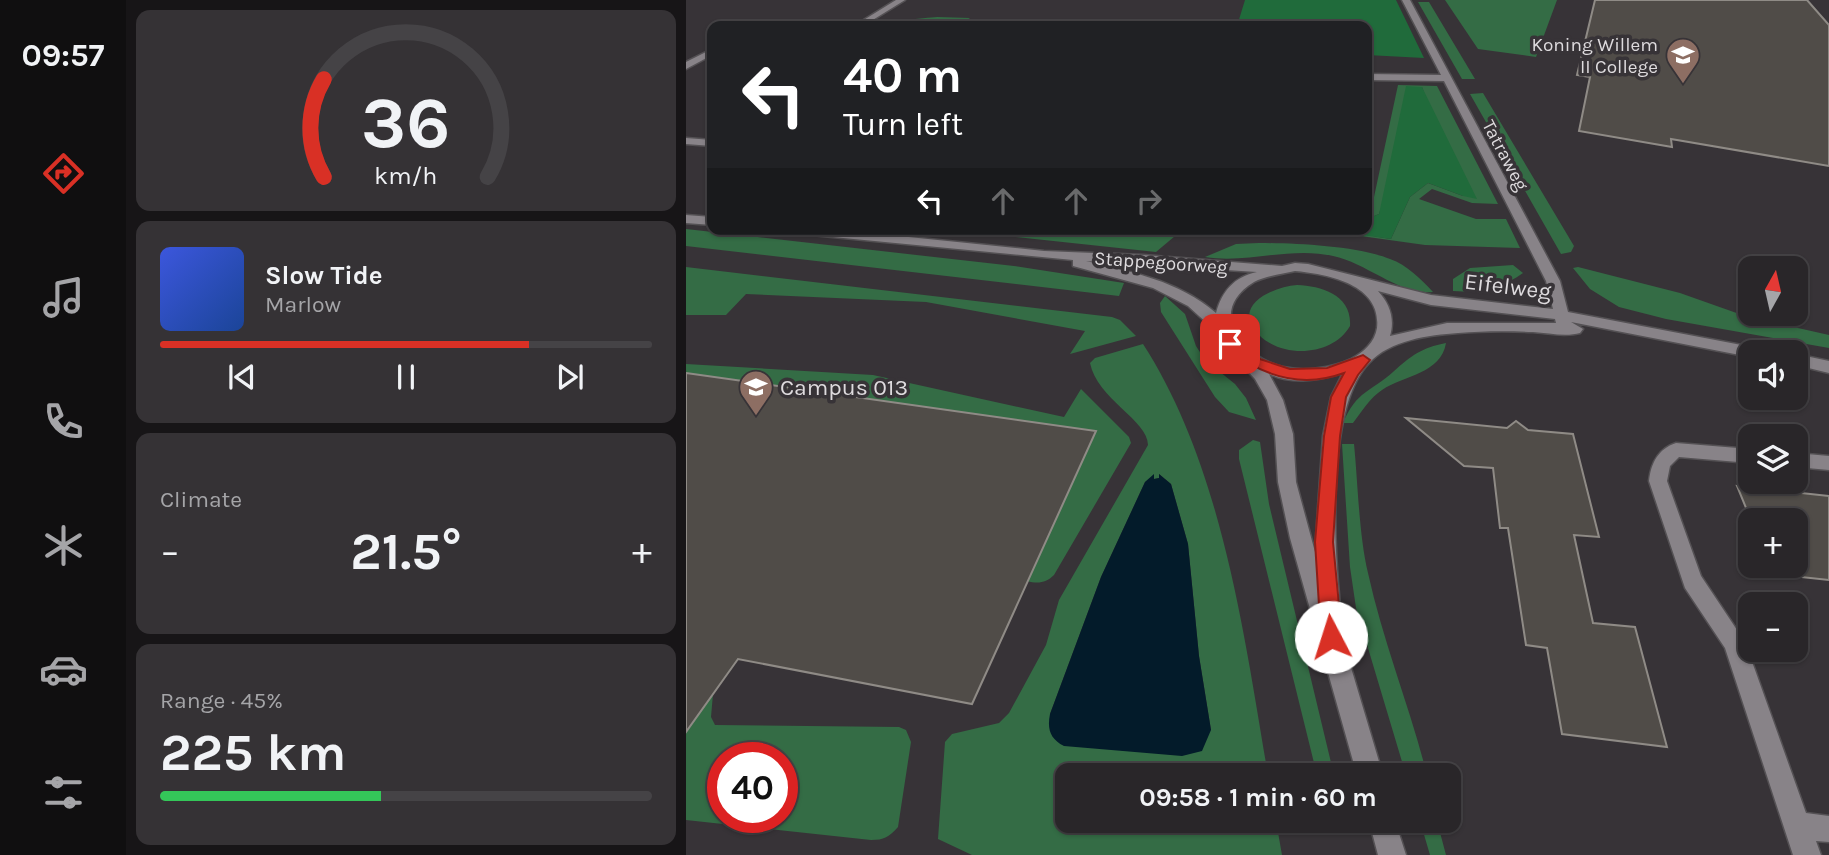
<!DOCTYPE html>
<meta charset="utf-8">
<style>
body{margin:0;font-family:Karla,sans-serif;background:#353235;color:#f1f3f6;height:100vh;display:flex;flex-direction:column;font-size:26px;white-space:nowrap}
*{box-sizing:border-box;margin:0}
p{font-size:23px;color:#a5a5a8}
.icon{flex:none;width:38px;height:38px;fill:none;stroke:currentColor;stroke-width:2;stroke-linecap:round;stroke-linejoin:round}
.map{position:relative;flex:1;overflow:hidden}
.panel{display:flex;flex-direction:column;gap:10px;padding:10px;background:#171517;width:560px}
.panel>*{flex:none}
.banner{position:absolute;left:21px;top:21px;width:665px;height:214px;border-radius:14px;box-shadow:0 2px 5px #0004,0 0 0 2px #454346;background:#202124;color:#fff;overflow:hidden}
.needle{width:46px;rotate:8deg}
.fabs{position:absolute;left:1052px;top:256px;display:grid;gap:14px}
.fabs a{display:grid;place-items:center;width:70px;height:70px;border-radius:14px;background:#292629;box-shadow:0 2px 5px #0004,0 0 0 2px #454346;font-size:35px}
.speed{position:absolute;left:21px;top:742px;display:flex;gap:14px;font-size:35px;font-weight:700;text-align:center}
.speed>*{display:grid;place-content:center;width:91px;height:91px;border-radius:50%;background:#292629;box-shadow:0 2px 5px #0004,0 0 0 2px #454346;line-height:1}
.speed .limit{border:10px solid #d22;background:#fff;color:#111}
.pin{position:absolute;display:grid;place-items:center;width:60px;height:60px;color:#fff;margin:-30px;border-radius:14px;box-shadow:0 4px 10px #0006}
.me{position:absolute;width:77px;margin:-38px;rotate:355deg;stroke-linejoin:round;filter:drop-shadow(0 0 5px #0008)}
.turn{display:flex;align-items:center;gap:24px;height:147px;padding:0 21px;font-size:32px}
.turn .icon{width:91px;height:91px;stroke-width:2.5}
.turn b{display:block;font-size:49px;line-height:60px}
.lanes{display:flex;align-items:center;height:66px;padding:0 21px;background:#0003;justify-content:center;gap:35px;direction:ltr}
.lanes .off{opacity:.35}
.big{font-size:52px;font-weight:700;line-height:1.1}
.panel .card{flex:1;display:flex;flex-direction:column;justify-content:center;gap:10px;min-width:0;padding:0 24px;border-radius:14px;background:#353235}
.panel .dial{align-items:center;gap:0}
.dial svg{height:182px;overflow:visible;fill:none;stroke:#454346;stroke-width:7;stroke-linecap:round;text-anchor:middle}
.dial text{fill:#f1f3f6;stroke:none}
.song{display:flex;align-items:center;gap:21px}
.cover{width:84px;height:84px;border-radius:10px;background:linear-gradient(135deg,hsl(230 70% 55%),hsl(220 70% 35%))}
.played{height:7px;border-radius:4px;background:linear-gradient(90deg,#d93025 75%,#454346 75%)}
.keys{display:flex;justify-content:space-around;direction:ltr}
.heat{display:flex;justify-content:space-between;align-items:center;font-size:38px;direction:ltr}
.charge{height:10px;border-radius:5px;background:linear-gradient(90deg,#34c759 45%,#454346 0)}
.trip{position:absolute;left:369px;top:763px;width:406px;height:70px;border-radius:14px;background:#292629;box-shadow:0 2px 5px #0004,0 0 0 2px #454346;font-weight:700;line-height:70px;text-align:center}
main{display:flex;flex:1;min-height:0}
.tabs{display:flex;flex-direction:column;width:126px;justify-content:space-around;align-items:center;background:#100f10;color:#a5a5a8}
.tabs .icon{width:49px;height:49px}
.tabs .on{color:#d93025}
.tabs b{font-size:32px;color:#f1f3f6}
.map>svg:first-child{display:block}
</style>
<main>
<nav class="tabs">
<b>09:57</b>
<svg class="icon on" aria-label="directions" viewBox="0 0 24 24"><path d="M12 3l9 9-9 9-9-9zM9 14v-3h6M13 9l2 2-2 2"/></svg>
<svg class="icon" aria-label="music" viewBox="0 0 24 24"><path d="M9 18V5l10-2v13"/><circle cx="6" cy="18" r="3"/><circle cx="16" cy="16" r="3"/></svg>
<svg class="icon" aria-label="phone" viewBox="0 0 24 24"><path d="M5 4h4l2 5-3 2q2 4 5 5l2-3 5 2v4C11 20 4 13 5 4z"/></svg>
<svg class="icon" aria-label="climate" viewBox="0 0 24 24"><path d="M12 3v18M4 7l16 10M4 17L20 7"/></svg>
<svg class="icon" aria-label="car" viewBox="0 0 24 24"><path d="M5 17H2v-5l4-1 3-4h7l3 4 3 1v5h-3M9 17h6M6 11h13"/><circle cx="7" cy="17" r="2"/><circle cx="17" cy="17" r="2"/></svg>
<svg class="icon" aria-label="filters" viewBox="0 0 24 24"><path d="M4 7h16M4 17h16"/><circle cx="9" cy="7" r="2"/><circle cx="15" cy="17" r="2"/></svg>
</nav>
<section class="panel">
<div class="card dial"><svg viewBox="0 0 100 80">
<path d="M14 69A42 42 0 1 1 86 69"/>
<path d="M14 69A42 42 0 0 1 14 26" stroke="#d93025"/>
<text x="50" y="56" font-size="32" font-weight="700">36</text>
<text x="50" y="72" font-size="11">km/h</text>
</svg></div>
<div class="card">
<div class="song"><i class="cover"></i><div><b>Slow Tide</b><p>Marlow</p></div></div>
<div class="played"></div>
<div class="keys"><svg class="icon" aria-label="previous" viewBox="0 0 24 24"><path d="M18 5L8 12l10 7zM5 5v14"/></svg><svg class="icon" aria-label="pause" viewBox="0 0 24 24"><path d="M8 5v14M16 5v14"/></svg><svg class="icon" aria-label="next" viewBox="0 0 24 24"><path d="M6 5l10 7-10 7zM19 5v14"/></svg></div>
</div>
<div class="card"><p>Climate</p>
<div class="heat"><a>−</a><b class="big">21.5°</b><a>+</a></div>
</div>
<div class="card"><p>Range · 45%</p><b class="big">225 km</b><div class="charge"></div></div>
</section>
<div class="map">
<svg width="1143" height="855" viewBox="0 0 1143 855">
<rect width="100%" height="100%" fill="#373337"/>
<path fill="#346c45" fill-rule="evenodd" d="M759 0H871L850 57 792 49Z
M732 2H743L789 79H776Z
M251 17 284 18 273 26 185 24C188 22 241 18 251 17Z
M712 85 751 86 812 204 786 203 746 189 733 199 790 219H820L834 248 739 245 639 231 653 229 650 230 705 239 724 197 742 183 777 196 736 87 693 214 681 219V213L685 211Z
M797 93 888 246 885 252 875 254 784 94Z
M0 229 328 266 438 283 433 296 0 246Z
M254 229H418L489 236 470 252Z
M573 243C608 243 672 246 704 259 721 265 735 279 747 292 713 295 681 263 647 256 604 246 562 264 519 257L550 244Z
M827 265 837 273C817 288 791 293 767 291V279L784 268Z
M0 267 426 317 434 320 450 336 384 354 399 331 240 302 60 294 40 315H0Z
M892 267 994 293 1059 316 1143 335V348L980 319 933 307 904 289 887 268Z
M611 285C636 286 666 295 664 326 647 356 597 359 573 335 544 306 586 287 611 285Z
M479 296 499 314 510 346 519 360 549 384 560 398 570 420 543 412 529 397 475 312 474 303Z
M760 343C755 374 718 375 696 390 684 398 676 411 667 423H657C671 390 685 392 707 372 726 355 735 348 760 343Z
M457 344C536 466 558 634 582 775H382V821H590L596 855H286L252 839 259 742 266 734 313 723 323 713 360 645 373 600 462 445C462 420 411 399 404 363L409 358ZM473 474 485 484 502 544 513 656 525 730 364 714 415 577 459 482 468 475V479L473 478Z
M0 364 187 375 378 417 395 389 443 437 445 443 368 575C360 583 352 584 341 581L409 431 0 373Z
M567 440 574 442 583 504 648 775H631L553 459V450Z
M656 444H668C672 484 673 536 682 573 697 642 724 707 741 775H720L670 608 664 567Z
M0 688 27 694 25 717 29 725 213 727 220 730 225 742 212 827C203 837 198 840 185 840L0 820ZM37 758H96V817H37Z
M734 821H751L760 855H744Z"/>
<path fill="#206b3b" d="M559 0H710L738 58 681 55V26H551Z
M720 86 736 87 791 199 777 196 742 183 724 197 705 239 648 231 681 229V219L693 214Z"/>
<path fill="#031b2a" d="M468 474V479L473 478V474L485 484 502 544 513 656 525 730 516 751 496 756 378 746C364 739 361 729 364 714L415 577 459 482Z"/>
<path fill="#504c48" stroke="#8f8b86" stroke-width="2" d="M909 0H1121L1143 25V166L985 139 986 147 893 131 904 77 891 75Z
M0 373 410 431 286 704 52 659 0 732Z
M720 418 821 428 830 421 842 430 887 434 913 537 888 535 907 623 949 627 981 747 876 734 861 648 840 645 822 528H814L807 468 778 466Z
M1051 486 1143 496V580L1088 574 1084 565H1110V520H1065Z"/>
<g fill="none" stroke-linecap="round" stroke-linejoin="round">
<g stroke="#545154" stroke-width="3">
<path id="minor" d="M210 0H219L177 26H168Z
M716 0H724L874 281 882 312 1066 347 1074 352H1064V357L885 322 897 329 894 333C880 337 862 333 847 332 822 331 797 331 772 333 743 335 704 340 683 363 640 407 648 546 654 606L649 614 697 775H671L604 538 592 482 589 434 581 400 569 379 549 358 535 336 502 306 467 288 387 266V260L105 233 99 229H145L358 251 457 255 596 266 609 263 622 264 745 295 867 309 860 281 758 81 681 80V74L755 75ZM400 261 571 272C548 277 536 291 530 313 493 281 446 272 400 261ZM609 271C641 274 696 284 691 328 689 342 677 353 665 359 645 368 619 372 597 367 555 357 520 311 568 282 579 276 596 274 609 271ZM692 291 745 305 869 319 870 323H761L704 336C709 319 704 304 692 291ZM657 373 645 397 637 436 629 552 610 482 607 434 597 400 583 374C607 385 633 380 657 373Z
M79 24H114L118 26H75Z
M26 49V55L0 69V62Z
M0 138 26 140V146L0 144Z
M0 215 26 217V225L0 223Z
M1110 354 1143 361V373L1110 365Z
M990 443 1064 449V463L993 457 984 466 981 481 1015 576 1059 642 1120 813 1143 816V842L1130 841 1135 855H1107L1039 648 999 588 963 481C965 463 972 449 990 443Z
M1110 453 1143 456V470L1110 467Z
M683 821H709L720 855H692Z"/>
</g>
<use href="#minor" fill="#888388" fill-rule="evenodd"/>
</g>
<path fill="#d93025" stroke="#8d1f18" stroke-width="2" d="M544 339 574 359 604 369 641 368 677 355 684 360 672 375 660 397 654 436 647 542 656 637 653 644 645 647 638 644 635 637 629 542 638 436 645 397 658 373C615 389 574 375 539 347V340Z"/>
<defs>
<g id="university-pin" transform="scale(1.75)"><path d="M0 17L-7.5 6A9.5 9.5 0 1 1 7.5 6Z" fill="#8d6e63" stroke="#373337"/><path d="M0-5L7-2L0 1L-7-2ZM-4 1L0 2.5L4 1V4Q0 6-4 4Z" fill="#fff"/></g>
<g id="school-pin" transform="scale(1.75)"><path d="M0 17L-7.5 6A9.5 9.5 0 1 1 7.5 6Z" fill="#8d6e63" stroke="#373337"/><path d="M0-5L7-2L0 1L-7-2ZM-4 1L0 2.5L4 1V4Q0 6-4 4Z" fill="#fff"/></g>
</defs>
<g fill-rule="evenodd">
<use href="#university-pin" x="997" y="55"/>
<use href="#school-pin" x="70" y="387"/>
</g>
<g text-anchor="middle" stroke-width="7" stroke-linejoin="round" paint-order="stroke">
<g font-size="19" fill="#dedbde" stroke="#373337" text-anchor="end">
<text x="972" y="51">Koning Willem<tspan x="972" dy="22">II College</tspan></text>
</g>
<g font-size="19" fill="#dedbde" stroke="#373337">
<text transform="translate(820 155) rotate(62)" y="7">Tatraweg</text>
<text transform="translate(475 262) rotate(4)" y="7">Stappegoorweg</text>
</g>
<g font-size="23" fill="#dedbde" stroke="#373337">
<text transform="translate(822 286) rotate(7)" y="8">Eifelweg</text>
</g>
<g font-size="23" fill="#dedbde" stroke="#373337" text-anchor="start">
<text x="94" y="395">Campus 013</text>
</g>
</g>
</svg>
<div class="fabs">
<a><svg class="needle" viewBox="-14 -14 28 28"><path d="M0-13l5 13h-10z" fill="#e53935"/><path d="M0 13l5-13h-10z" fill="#a5a5a8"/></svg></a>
<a><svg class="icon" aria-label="sound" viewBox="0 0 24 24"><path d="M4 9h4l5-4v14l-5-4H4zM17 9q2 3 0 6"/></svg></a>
<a><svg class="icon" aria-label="layers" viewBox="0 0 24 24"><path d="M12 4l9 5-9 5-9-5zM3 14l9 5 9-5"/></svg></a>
<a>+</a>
<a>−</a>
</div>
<div class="speed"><div class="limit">40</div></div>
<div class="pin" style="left:544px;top:344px;background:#d93025"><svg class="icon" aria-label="arrive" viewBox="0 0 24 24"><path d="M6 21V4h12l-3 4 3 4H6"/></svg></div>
<svg class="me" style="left:645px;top:637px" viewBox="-20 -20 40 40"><circle r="19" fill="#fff"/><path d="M0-13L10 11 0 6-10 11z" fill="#d93025"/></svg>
<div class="trip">09:58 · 1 min · 60 m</div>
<div class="banner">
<div class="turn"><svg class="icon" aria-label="left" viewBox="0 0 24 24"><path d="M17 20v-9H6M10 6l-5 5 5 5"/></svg><div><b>40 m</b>Turn left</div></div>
<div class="lanes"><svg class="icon" aria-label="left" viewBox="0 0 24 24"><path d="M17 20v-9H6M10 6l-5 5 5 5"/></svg><svg class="icon off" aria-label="ahead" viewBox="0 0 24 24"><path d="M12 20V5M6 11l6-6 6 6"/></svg><svg class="icon off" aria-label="ahead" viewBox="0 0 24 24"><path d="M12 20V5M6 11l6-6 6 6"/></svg><svg class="icon off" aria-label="right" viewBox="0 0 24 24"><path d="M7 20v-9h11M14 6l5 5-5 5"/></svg></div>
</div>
</div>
</main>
